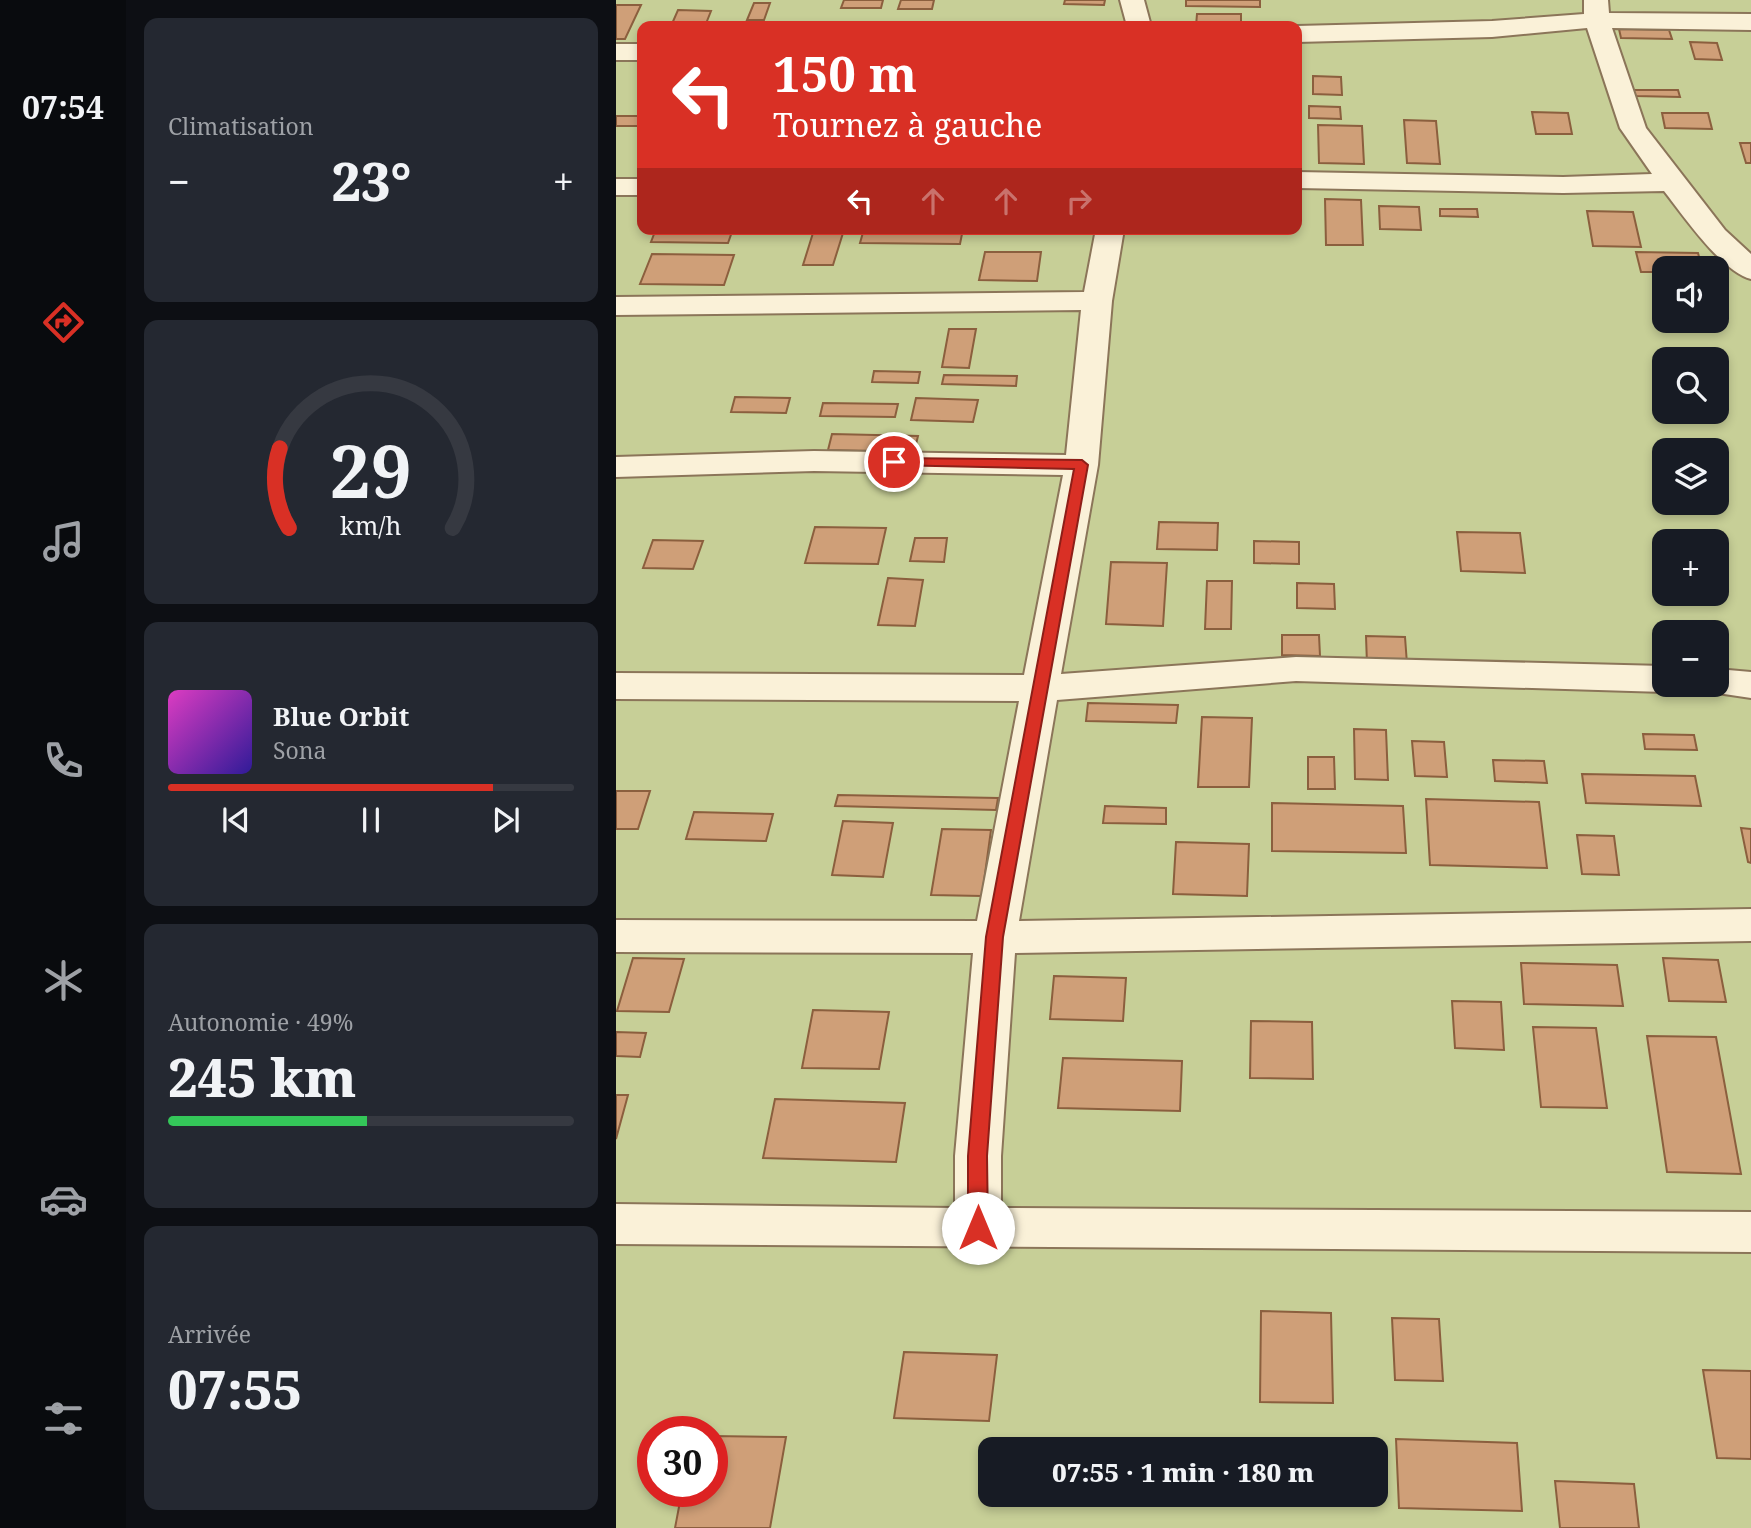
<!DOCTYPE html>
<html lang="fr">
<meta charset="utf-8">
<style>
body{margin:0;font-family:"Noto Serif",serif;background:#242831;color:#f1f3f6;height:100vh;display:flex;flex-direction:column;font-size:26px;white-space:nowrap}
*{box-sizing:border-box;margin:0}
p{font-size:23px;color:#9ea1a6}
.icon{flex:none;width:38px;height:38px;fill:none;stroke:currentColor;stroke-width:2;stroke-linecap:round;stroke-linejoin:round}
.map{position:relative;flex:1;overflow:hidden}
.details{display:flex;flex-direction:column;gap:18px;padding:18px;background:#0d0f14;width:490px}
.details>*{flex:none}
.top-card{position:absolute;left:21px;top:21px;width:665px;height:214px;border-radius:14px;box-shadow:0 4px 10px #0003;background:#d93025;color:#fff;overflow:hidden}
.controls{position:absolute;left:1036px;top:256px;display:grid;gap:14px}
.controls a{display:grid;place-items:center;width:77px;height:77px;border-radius:14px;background:#171b24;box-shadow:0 4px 10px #0003;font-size:35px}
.speed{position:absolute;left:21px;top:1416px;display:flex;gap:14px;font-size:35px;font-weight:700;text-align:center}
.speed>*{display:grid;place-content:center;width:91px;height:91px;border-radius:50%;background:#171b24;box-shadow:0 4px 10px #0003;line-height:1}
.speed .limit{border:10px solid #d22;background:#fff;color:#111}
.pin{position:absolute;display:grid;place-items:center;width:60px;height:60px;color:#fff;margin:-30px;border:4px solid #fff;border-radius:50%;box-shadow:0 2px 7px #0007}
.me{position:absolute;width:77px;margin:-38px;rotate:0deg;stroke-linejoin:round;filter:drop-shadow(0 0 5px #0008)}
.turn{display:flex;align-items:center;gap:24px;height:147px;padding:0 21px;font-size:32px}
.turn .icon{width:91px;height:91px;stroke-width:2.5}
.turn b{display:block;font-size:49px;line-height:60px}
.lanes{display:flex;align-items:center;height:66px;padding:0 21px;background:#0003;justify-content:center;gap:35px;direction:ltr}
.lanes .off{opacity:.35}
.big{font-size:52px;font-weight:800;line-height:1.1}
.details .widget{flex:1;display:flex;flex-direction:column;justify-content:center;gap:10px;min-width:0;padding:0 24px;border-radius:14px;background:#242831}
.details .dial{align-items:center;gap:0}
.dial svg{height:182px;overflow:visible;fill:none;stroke:#363941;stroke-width:7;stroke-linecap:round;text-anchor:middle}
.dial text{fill:#f1f3f6;stroke:none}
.song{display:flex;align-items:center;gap:21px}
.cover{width:84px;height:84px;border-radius:10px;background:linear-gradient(135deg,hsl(310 70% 55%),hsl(250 70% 35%))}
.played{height:7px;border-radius:4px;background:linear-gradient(90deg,#d93025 80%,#363941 80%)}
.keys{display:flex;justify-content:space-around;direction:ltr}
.heat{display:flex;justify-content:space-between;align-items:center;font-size:38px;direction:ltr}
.charge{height:10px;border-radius:5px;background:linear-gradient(90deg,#34c759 49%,#363941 0)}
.trip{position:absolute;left:362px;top:1437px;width:410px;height:70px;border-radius:14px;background:#171b24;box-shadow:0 4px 10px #0003;font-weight:800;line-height:70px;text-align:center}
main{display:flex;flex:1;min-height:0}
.dock{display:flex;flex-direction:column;width:126px;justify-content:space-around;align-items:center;background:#090b0e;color:#9ea1a6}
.dock .icon{width:49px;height:49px}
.dock .current{color:#d93025}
.dock b{font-size:32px;color:#f1f3f6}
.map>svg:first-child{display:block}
</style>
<main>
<nav class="dock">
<b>07:54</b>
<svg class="icon current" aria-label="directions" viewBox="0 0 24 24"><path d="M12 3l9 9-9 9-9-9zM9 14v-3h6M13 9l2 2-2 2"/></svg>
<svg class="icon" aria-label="music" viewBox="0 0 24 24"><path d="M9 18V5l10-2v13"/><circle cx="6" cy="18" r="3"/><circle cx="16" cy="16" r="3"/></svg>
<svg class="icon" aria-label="phone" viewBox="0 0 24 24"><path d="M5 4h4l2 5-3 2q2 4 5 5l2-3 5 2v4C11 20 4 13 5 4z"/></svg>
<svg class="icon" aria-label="climate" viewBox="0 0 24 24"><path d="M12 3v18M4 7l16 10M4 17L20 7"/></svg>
<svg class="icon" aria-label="car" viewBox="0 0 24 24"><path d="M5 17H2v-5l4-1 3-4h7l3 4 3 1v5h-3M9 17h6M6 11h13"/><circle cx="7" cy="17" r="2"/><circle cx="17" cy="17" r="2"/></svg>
<svg class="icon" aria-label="filters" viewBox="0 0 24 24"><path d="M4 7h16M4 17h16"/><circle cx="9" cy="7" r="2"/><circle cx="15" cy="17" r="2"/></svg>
</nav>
<section class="details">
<div class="widget"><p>Climatisation</p>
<div class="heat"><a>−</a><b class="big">23°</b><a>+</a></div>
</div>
<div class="widget dial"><svg viewBox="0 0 100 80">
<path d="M14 69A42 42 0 1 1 86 69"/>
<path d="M14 69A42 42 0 0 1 10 34" stroke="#d93025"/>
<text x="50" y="56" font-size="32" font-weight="700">29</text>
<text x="50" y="72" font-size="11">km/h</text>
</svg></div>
<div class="widget">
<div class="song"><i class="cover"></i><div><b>Blue Orbit</b><p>Sona</p></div></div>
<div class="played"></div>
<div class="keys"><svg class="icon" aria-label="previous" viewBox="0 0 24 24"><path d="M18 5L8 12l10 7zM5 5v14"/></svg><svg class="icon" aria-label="pause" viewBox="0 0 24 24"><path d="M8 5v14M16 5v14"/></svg><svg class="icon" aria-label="next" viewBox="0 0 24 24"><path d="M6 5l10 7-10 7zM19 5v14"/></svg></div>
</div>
<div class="widget"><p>Autonomie · 49%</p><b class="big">245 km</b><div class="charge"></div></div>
<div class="widget"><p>Arrivée</p><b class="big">07:55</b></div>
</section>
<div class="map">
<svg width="1135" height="1528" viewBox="0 0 1135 1528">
<rect width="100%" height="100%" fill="#f0e4c4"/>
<path fill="#c7cf97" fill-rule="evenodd" d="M0 0H1135V1528H0ZM26 26H681V229H26ZM1048 268H1101V320H1048ZM1048 359H1101V411H1048ZM1048 450H1101V502H1048ZM1048 541H1101V593H1048ZM1048 632H1101V684H1048ZM37 1432H96V1491H37ZM374 1449H760V1494H374Z"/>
<path fill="#cf9f78" stroke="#8b5f3e" stroke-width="2" d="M228 0H267L265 8H225Z
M285 0H318L316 9H282Z
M449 0H489L488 5 448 4Z
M570 0H644V7L570 6Z
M138 3H154L148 20H131Z
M0 5H25L9 39H0Z
M62 10 95 11 89 26H55Z
M581 14H625V26H580Z
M1003 29 1053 30 1056 39 1005 38Z
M1074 42 1101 43 1106 60 1079 59Z
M697 76 725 77 726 95 697 94Z
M1017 90H1062L1064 97 1019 96Z
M693 106 724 107 725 119 693 118Z
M916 112 952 113 956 134H920Z
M1046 113H1092L1096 129 1049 128Z
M0 116H26V126H0Z
M788 120 820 121 824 164 791 163Z
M702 125 746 126 748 164 703 163Z
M1124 143H1135V163H1130Z
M709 199 745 200 747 245H710Z
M763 206 803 207 805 230 764 229Z
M824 209H861L862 217 824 216Z
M971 211 1017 212 1025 247 977 246Z
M40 229H117L112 243 35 242Z
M248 229H347L344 244 244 243Z
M197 233H227L217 265H187Z
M369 252H425L421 281 363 280Z
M1020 252 1082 253 1086 268H1048V272H1025Z
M36 254 118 255 108 285 24 284Z
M333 329H360L353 368 326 367Z
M258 371 304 372 302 383 256 382Z
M328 375 401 376 400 386 326 384Z
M119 397 174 398 170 413 115 412Z
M300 398 362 400 357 422 295 420Z
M207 403 282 404 279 417 204 416Z
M216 434 302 436 298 452 212 450Z
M543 522 602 523 601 550 541 549Z
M199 527 270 528 262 564 189 563Z
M841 532 904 533 909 573 845 571Z
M299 538H331L328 562 294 561Z
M37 540 87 541 77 569 27 568Z
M638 541 683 542V564L638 563Z
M495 562 551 563 547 626 490 624Z
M272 578 307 580 299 626 262 625Z
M591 581H616L615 629H589Z
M681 583 718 584 719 609 681 608Z
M666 635H703L704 656 666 655Z
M750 636 789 637 791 664H751Z
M472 703 562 705 560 723 470 721Z
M586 717 636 718 633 787H582Z
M738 729 770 730 772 780 739 779Z
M1027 734 1078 735 1081 750 1029 749Z
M796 741 828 742 831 777 799 776Z
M692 757H718L719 789H692Z
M877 760 928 761 931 783 879 781Z
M966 774 1079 776 1085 806 970 803Z
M0 791H34L22 829H0Z
M222 795 382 798 380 810 219 806Z
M810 799 923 802 931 868 814 865Z
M656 803 787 806 790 853 656 851Z
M489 806 550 808V824L487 823Z
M78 812 157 814 150 841 70 839Z
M227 821 277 823 267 877 216 875Z
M1125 828 1135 829V863L1132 862Z
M326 829 375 830 366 896 315 895Z
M961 835 998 836 1003 875 966 874Z
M560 842 633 844 631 896 557 894Z
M17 958 68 959 53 1012 1 1011Z
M1047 958 1102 960 1110 1002 1053 1001Z
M905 963 1001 965 1007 1006 908 1004Z
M438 976 510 978 507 1021 434 1019Z
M836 1001 885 1002 888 1050 839 1048Z
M197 1010 273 1012 263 1069 186 1068Z
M635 1021 696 1022 697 1079 634 1078Z
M917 1027 980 1028 991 1108 925 1107Z
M0 1032 30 1033 24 1057 0 1056Z
M1031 1036 1100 1037 1125 1174 1051 1172Z
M447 1058 566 1061 564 1111 442 1108Z
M0 1095H12L0 1139Z
M159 1099 289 1103 280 1162 147 1158Z
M645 1311 715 1313 717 1403 644 1402Z
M776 1318 823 1319 827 1381 779 1380Z
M288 1352 381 1355 373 1421 278 1418Z
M1087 1370 1135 1371V1459L1101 1458Z
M96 1436 170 1437 154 1528H59L66 1491H96Z
M780 1439 901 1443 906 1511 783 1508Z
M939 1481 1018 1484 1023 1528H944Z"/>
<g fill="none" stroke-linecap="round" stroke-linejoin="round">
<g stroke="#8b7559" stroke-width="4">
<path id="minor" d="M504 0H528L535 26H511Z
M968 0H992L993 13 1135 14V30L996 28 1030 128 1109 230 1135 254V279C1106 272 1067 215 1048 191L947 193 681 188V172L947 177 1036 174 1004 128 971 28 876 37 681 42V26L876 21 968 14Z
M0 44H26V60H0Z
M0 179H26V195H0Z
M480 229H508L496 301 482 465 445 674 680 657 1048 666V684H1063L1061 688 1048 692 680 681 441 700 403 921 1135 909V941L399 953 385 1156V1208L1135 1212V1252L0 1244V1204L339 1208V1156L357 953 0 952V920L361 921 403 701 0 699V673L408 675 447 475 198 471 0 477V457L198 451 450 455 465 310 0 315V297L468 292Z
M1101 669 1135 672V698L1088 691 1084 684H1101Z"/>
</g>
<use href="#minor" fill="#faf1d8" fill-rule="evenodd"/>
</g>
<path fill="#d93025" stroke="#8d1f18" stroke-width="2" d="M278 458 466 460 472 465 387 937 371 1156 372 1228 369 1234 362 1236 355 1234 352 1228V1156L370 937 458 469 274 465V459Z"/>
</svg>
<div class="controls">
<a><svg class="icon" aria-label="sound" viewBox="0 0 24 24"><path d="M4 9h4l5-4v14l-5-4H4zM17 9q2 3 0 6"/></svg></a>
<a><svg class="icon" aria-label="search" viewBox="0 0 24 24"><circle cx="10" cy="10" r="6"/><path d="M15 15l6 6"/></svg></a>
<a><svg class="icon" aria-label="layers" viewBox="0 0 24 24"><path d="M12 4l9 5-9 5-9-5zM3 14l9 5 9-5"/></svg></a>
<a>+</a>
<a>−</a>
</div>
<div class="speed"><div class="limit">30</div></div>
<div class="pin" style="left:278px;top:462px;background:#d93025"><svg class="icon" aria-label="arrive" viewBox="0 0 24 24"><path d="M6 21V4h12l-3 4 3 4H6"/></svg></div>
<svg class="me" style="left:362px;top:1228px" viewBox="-20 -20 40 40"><circle r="19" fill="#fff"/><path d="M0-13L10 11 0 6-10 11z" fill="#d93025"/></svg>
<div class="trip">07:55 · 1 min · 180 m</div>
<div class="top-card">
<div class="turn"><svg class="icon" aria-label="left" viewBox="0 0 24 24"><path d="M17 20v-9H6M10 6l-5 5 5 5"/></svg><div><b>150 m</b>Tournez à gauche</div></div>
<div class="lanes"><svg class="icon" aria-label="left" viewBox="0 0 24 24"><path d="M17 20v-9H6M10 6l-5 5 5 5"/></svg><svg class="icon off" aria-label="ahead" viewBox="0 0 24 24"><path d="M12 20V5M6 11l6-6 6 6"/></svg><svg class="icon off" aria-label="ahead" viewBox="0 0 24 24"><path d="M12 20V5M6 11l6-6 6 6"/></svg><svg class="icon off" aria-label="right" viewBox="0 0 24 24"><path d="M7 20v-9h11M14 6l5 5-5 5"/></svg></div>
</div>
</div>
</main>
